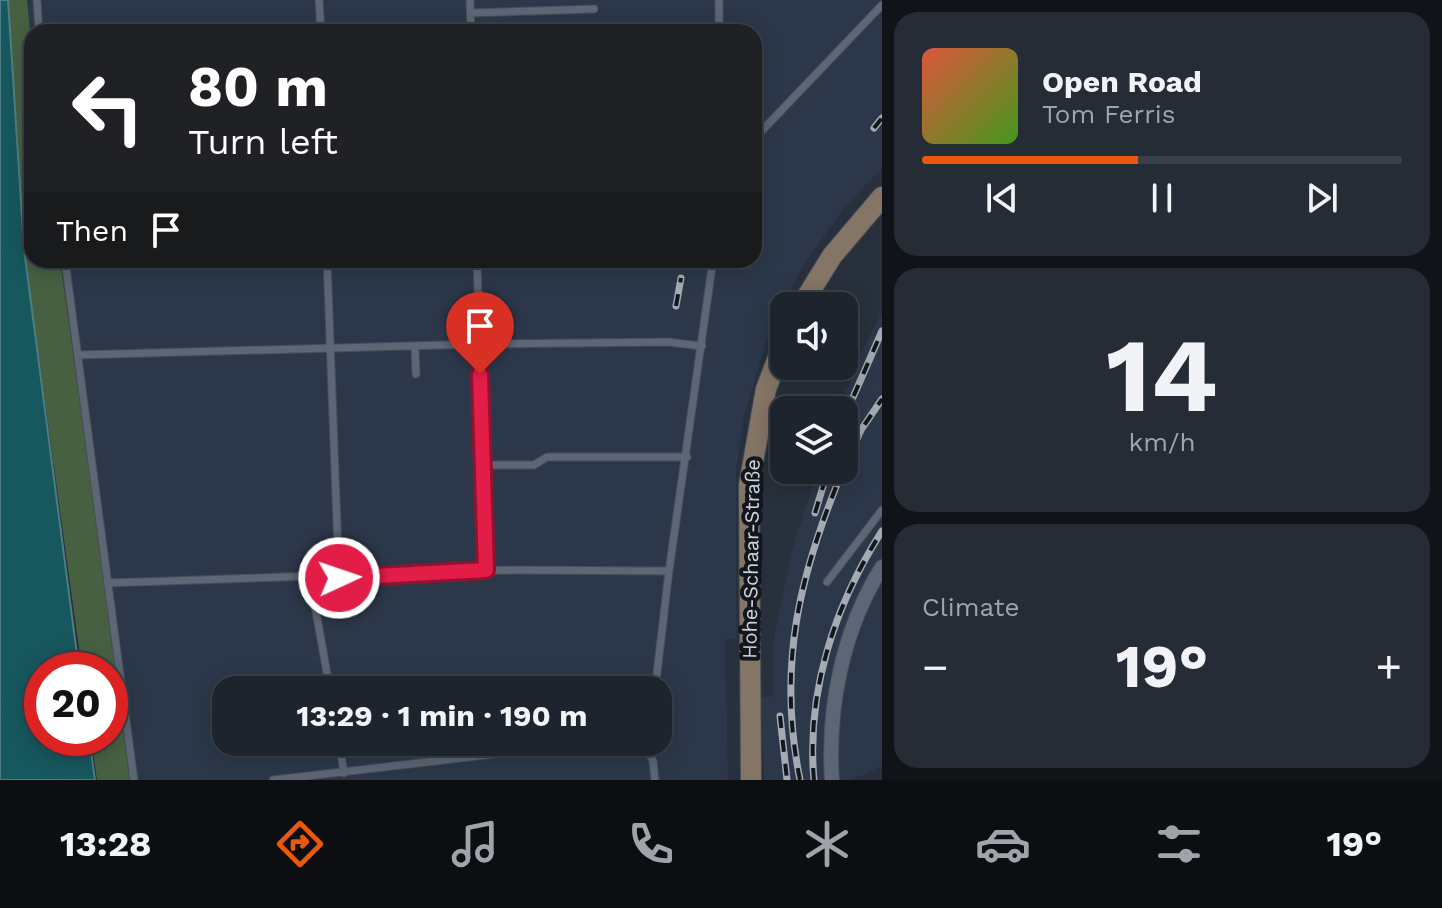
<!DOCTYPE html>
<meta charset="utf-8">
<style>
body{margin:0;font-family:"Work Sans",sans-serif;background:#252c35;color:#f1f3f6;height:100vh;display:flex;flex-direction:column;font-size:30px;white-space:nowrap}
*{box-sizing:border-box;margin:0}
p{font-size:26px;color:#a0a4aa}
.icon{flex:none;width:44px;height:44px;fill:none;stroke:currentColor;stroke-width:2;stroke-linecap:round;stroke-linejoin:round}
.map{position:relative;flex:1;overflow:hidden}
.side{display:flex;flex-direction:column;gap:12px;padding:12px;background:#101419;width:560px}
.side>*{flex:none}
.banner{position:absolute;left:24px;top:24px;width:738px;height:244px;border-radius:24px;box-shadow:0 4px 20px #0003,0 0 0 2px #3b4149;background:#202124;color:#fff;overflow:hidden}
.tools{position:absolute;left:770px;top:292px;display:grid;gap:16px}
.tools a{display:grid;place-items:center;width:88px;height:88px;border-radius:16px;background:#1d242d;box-shadow:0 4px 20px #0003,0 0 0 2px #3b4149;font-size:40px}
.speed{position:absolute;left:24px;top:652px;display:flex;gap:16px;font-size:40px;font-weight:700;text-align:center}
.speed>*{display:grid;place-content:center;width:104px;height:104px;border-radius:50%;background:#1d242d;box-shadow:0 4px 20px #0003,0 0 0 2px #3b4149;line-height:1}
.speed .limit{border:12px solid #d22;background:#fff;color:#111}
.pin{position:absolute;display:grid;place-items:center;width:68px;height:68px;color:#fff;margin:-82px -34px;border-radius:50% 50% 50% 0;rotate:-45deg;box-shadow:0 0 8px #0007}
.pin .icon{rotate:45deg}
.me{position:absolute;width:88px;margin:-44px;rotate:87deg;stroke-linejoin:round;filter:drop-shadow(0 0 6px #0008)}
.turn{display:flex;align-items:center;gap:28px;height:168px;padding:0 32px;font-size:36px}
.turn .icon{width:104px;height:104px;stroke-width:2.5}
.turn b{display:block;font-size:56px;line-height:68px}
.then{display:flex;align-items:center;height:76px;padding:0 32px;background:#0003;gap:16px;font-size:30px}
.big{font-size:60px;font-weight:700;line-height:1.1}
.side .widget{flex:1;display:flex;flex-direction:column;justify-content:center;gap:12px;min-width:0;padding:0 28px;border-radius:24px;background:#252c35}
.side .dial{align-items:center;gap:0}
.dial b{font-size:104px;line-height:1}
.song{display:flex;align-items:center;gap:24px}
.cover{width:96px;height:96px;border-radius:12px;background:linear-gradient(135deg,hsl(10 70% 55%),hsl(100 70% 35%))}
.played{height:8px;border-radius:4px;background:linear-gradient(90deg,#ea580c 45%,#3b4149 45%)}
.keys{display:flex;justify-content:space-around;direction:ltr}
.heat{display:flex;justify-content:space-between;align-items:center;font-size:44px;direction:ltr}
.trip{position:absolute;left:212px;top:676px;width:460px;height:80px;border-radius:24px;background:#1d242d;box-shadow:0 4px 20px #0003,0 0 0 2px #3b4149;font-weight:700;line-height:80px;text-align:center}
.dock{display:flex;height:128px;justify-content:space-around;align-items:center;background:#0c0e12;color:#a0a4aa}
.dock .icon{width:56px;height:56px}
.dock .on{color:#ea580c}
.dock b{font-size:36px;color:#f1f3f6}
main{display:flex;flex:1;min-height:0}
.map>svg:first-child{display:block}
</style>
<main>
<div class="map">
<svg width="882" height="780" viewBox="0 0 882 780">
<rect width="100%" height="100%" fill="#27303c"/>
<path fill="#2c384a" fill-rule="evenodd" d="M27 0H882V168L845 207 802 267 768 336 744 416 736 469V639H725L728 780H133L60 260H754V32H32V51ZM226 690H658V742H226Z
M882 312V766L851 780H764L761 697 773 696 774 638 792 550 818 470H844V410H839L861 353Z"/>
<path fill="#476042" d="M8 0H27L32 51V260H60L133 780H97L91 738H110V670H82L24 249Z"/>
<path fill="#16585e" stroke="#4e7e84" stroke-width="2" d="M0 0H8L24 249 79 670H42V738H89L95 780H0Z"/>
<g fill="none" stroke-linecap="round" stroke-linejoin="round">
<g stroke="#454c57" stroke-width="9">
<path id="service" d="M37 0 39 32
M319 0 321 32
M470 0 471 32
M719 0V32
M471 13 594 9
M754 139 882 5
M65 260 134 780
M327 260 339 578
M477 260 486 570
M415 347 416 374
M78 355 479 344 668 342 702 346
M483 465H534L547 457H687
M310 578 330 690
M827 582 882 510
M107 583 486 570 669 571
M655 690 669 571 713 260
M339 742 344 773
M644 742 653 761 655 780
M273 780 530 750 608 742 643 744"/>
</g>
<g stroke="#454c57" stroke-width="16">
<path id="minor" d="M832 780C827 707 843 629 882 567"/>
</g>
<g stroke="#454c57" stroke-width="22">
<path id="secondary" d="M801 306 832 256 882 197
M751 780 749 485 766 389 784 342"/>
</g>
<use href="#service" stroke="#5c6674" stroke-width="7"/>
<use href="#minor" stroke="#5c6674" stroke-width="14"/>
<use href="#secondary" stroke="#857567" stroke-width="20"/>
<g stroke="#a4aab3" stroke-width="7">
<path id="rail" d="M874 128 882 118
M676 306 681 278
M844 418 882 331
M844 468 861 430 882 399
M815 513 828 470
M780 716 787 780
M800 780C777 666 799 575 843 470
M814 780C806 691 835 605 882 531"/>
</g>
<use href="#rail" stroke="#13171d" stroke-width="4" stroke-dasharray="12" stroke-linecap="butt"/>
</g>
<g fill="none" stroke-linecap="round" stroke-linejoin="round">
<g stroke="#92132f" stroke-width="20">
<path id="route" d="M339 578 486 570 480 374"/>
</g>
<use href="#route" stroke="#e11d48" stroke-width="14"/>
</g>
<g text-anchor="middle" stroke-width="8" stroke-linejoin="round" paint-order="stroke">
<g font-size="20" fill="#cfd5dd" stroke="#13171d">
<text transform="translate(751 559) rotate(-89)" y="7">Hohe-Schaar-Straße</text>
</g>
</g>
</svg>
<div class="tools">
<a><svg class="icon" aria-label="sound" viewBox="0 0 24 24"><path d="M4 9h4l5-4v14l-5-4H4zM17 9q2 3 0 6"/></svg></a>
<a><svg class="icon" aria-label="layers" viewBox="0 0 24 24"><path d="M12 4l9 5-9 5-9-5zM3 14l9 5 9-5"/></svg></a>
</div>
<div class="speed"><div class="limit">20</div></div>
<div class="pin" style="left:480px;top:374px;background:#d93025"><svg class="icon" aria-label="arrive" viewBox="0 0 24 24"><path d="M6 21V4h12l-3 4 3 4H6"/></svg></div>
<svg class="me" style="left:339px;top:578px" viewBox="-20 -20 40 40"><circle r="17" fill="#e11d48" stroke="#fff" stroke-width="3"/><path d="M0-11L8 9 0 5-8 9z" fill="#fff"/></svg>
<div class="trip">13:29 · 1 min · 190 m</div>
<div class="banner">
<div class="turn"><svg class="icon" aria-label="left" viewBox="0 0 24 24"><path d="M17 20v-9H6M10 6l-5 5 5 5"/></svg><div><b>80 m</b>Turn left</div></div>
<div class="then">Then<svg class="icon" aria-label="arrive" viewBox="0 0 24 24"><path d="M6 21V4h12l-3 4 3 4H6"/></svg></div>
</div>
</div>
<section class="side">
<div class="widget">
<div class="song"><i class="cover"></i><div><b>Open Road</b><p>Tom Ferris</p></div></div>
<div class="played"></div>
<div class="keys"><svg class="icon" aria-label="previous" viewBox="0 0 24 24"><path d="M18 5L8 12l10 7zM5 5v14"/></svg><svg class="icon" aria-label="pause" viewBox="0 0 24 24"><path d="M8 5v14M16 5v14"/></svg><svg class="icon" aria-label="next" viewBox="0 0 24 24"><path d="M6 5l10 7-10 7zM19 5v14"/></svg></div>
</div>
<div class="widget dial"><b>14</b><p>km/h</p></div>
<div class="widget"><p>Climate</p>
<div class="heat"><a>−</a><b class="big">19°</b><a>+</a></div>
</div>
</section>
</main>
<nav class="dock">
<b>13:28</b>
<svg class="icon on" aria-label="directions" viewBox="0 0 24 24"><path d="M12 3l9 9-9 9-9-9zM9 14v-3h6M13 9l2 2-2 2"/></svg>
<svg class="icon" aria-label="music" viewBox="0 0 24 24"><path d="M9 18V5l10-2v13"/><circle cx="6" cy="18" r="3"/><circle cx="16" cy="16" r="3"/></svg>
<svg class="icon" aria-label="phone" viewBox="0 0 24 24"><path d="M5 4h4l2 5-3 2q2 4 5 5l2-3 5 2v4C11 20 4 13 5 4z"/></svg>
<svg class="icon" aria-label="climate" viewBox="0 0 24 24"><path d="M12 3v18M4 7l16 10M4 17L20 7"/></svg>
<svg class="icon" aria-label="car" viewBox="0 0 24 24"><path d="M5 17H2v-5l4-1 3-4h7l3 4 3 1v5h-3M9 17h6M6 11h13"/><circle cx="7" cy="17" r="2"/><circle cx="17" cy="17" r="2"/></svg>
<svg class="icon" aria-label="filters" viewBox="0 0 24 24"><path d="M4 7h16M4 17h16"/><circle cx="9" cy="7" r="2"/><circle cx="15" cy="17" r="2"/></svg>
<b>19°</b>
</nav>
